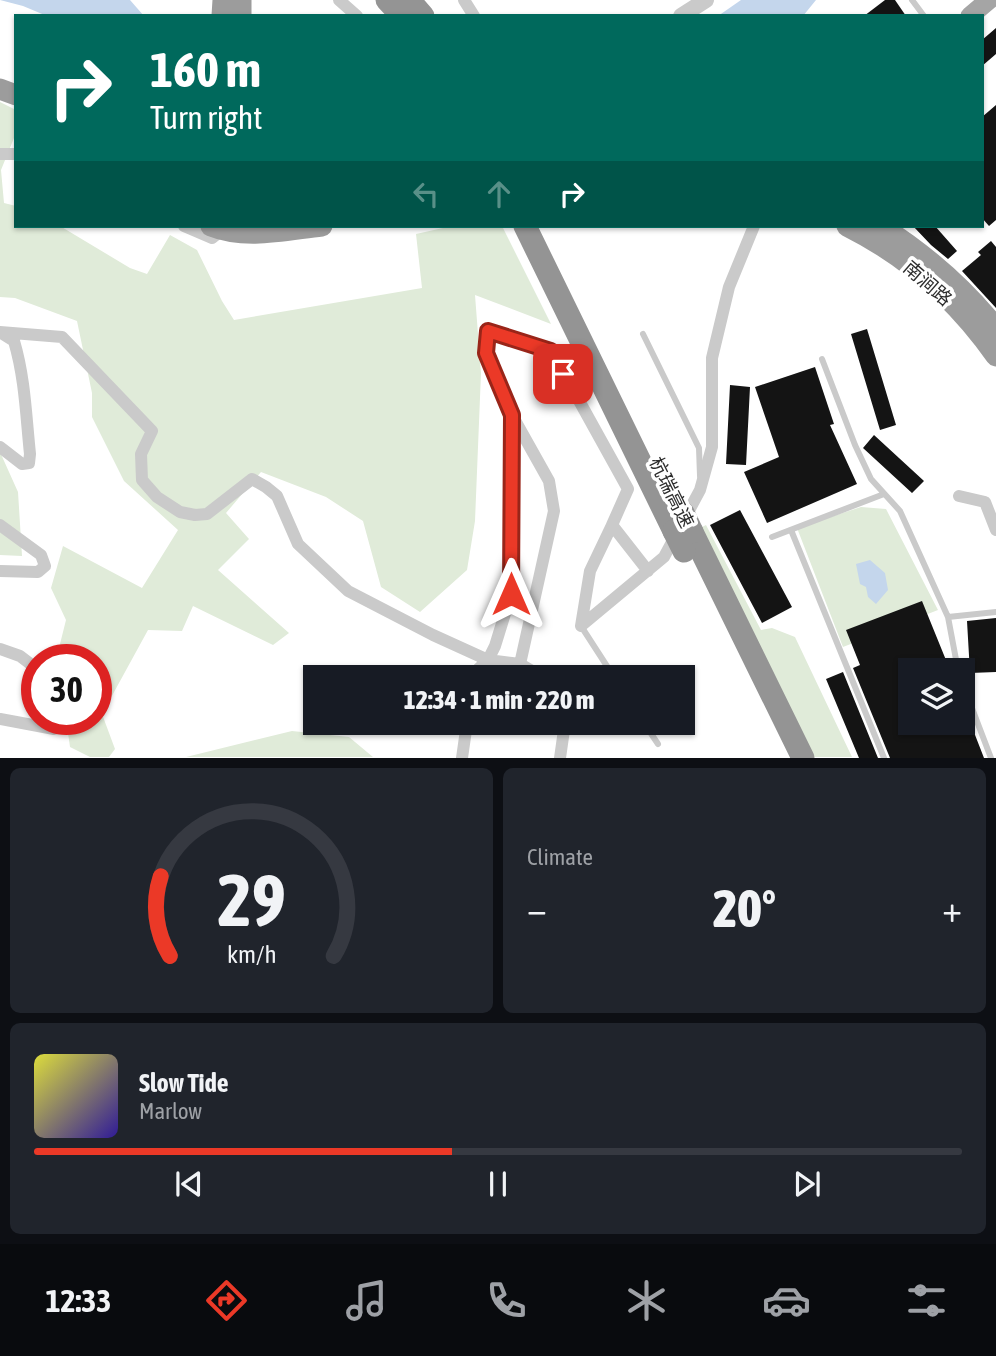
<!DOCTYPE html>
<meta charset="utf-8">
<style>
body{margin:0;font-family:"Asap Condensed","Noto Sans SC",sans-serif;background:#20242c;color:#f1f3f6;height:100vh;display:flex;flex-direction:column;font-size:26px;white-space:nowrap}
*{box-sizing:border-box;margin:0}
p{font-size:23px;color:#9ea1a6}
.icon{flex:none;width:38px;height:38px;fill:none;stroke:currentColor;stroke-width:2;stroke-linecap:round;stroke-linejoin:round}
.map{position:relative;height:758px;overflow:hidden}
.side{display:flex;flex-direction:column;gap:10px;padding:10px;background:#0d0f14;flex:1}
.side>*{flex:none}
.top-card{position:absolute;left:14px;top:14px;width:970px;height:214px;border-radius:0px;box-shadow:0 2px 5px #0004;background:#00695c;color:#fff;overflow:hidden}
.tools{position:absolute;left:898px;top:658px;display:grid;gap:14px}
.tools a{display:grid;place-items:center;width:77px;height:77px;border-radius:0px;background:#171b24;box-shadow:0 2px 5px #0004;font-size:35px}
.speed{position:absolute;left:21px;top:644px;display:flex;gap:14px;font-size:35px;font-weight:700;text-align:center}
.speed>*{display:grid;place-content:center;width:91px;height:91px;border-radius:50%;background:#171b24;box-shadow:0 2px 5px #0004;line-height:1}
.speed .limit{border:10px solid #d22;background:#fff;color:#111}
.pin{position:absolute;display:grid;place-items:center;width:60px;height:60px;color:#fff;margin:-30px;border-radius:14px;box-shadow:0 4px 10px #0006}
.me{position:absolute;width:77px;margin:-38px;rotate:0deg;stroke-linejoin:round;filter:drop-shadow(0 0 5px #0008)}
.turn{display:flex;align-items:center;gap:24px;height:147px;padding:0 21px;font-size:32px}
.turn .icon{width:91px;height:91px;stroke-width:2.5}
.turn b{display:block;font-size:49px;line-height:60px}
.lanes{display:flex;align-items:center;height:66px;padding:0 21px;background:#0003;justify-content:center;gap:35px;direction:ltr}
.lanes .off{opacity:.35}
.big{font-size:52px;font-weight:800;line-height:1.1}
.side .widget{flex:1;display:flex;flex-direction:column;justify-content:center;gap:10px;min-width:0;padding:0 24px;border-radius:10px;background:#20242c}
.side .dial{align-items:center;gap:0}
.dial svg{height:182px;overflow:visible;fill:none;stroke:#363941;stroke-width:7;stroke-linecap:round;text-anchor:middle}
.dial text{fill:#f1f3f6;stroke:none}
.song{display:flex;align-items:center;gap:21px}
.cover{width:84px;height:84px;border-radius:10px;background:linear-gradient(135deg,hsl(60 70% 55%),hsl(250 70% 35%))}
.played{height:7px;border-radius:4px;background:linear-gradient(90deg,#eb3927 45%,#363941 45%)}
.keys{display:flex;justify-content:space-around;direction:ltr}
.heat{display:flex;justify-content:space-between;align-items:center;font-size:38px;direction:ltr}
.side .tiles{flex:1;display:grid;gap:10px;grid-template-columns:1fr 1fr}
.widget:last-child{grid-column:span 2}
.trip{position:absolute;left:303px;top:665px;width:392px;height:70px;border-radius:0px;background:#171b24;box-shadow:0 2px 5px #0004;font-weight:800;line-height:70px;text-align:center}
.dock{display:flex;height:112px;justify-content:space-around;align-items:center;background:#090b0e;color:#9ea1a6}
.dock .icon{width:49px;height:49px}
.dock .on{color:#eb3927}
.dock b{font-size:32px;color:#f1f3f6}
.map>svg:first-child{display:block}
</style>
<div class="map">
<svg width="996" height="758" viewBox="0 0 996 758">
<rect width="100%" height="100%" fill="#fff"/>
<path fill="#e0ebd9" d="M0 102 16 110V133L1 170 4 203 16 206V226H60L130 268 147 274 170 235 197 250 222 301 234 320 422 288 416 234 452 226H502L551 324 475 295 481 373 475 521 467 570 420 612 381 587 363 521 326 497 261 472 226 513 249 539 218 570 289 633 273 645 193 606 182 631 148 630 102 714 115 749 109 757H90L70 747 66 719H96V660H56L66 620 51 588 63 546 142 588 178 530 124 481 92 417V393L77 321 15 298 0 297Z
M0 452 18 492 22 556 0 555Z
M861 507 886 509 938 610 843 647 797 528Z
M706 525 761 630 772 628 795 637 852 757H808L698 529Z
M292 731 349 737 373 757H186Z"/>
<path fill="#c4d6ec" d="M0 0H130L144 16H47L23 6Z
M741 0H816L803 16H718Z
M870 560 885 573 888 590 876 604 868 597 866 587 860 584 856 564Z"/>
<path fill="#141414" d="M885 0H895L906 16H864Z
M996 28V54L982 66V40Z
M996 105V220L989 226 982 218V117Z
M913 226H935L957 251 948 259 931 245Z
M991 241 996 247V308L962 271 981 255 978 252Z
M867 329 896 425 880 430 851 334Z
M815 367 834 424 830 425 857 484 767 523 744 472 779 457 755 387Z
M730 385 750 387 746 465 726 464Z
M874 435 924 481 912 493 863 448Z
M740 510 792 607 762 623 710 525Z
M922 601 950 670H910V723H962L963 704 984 758H890L853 668 860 665 846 630Z
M996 618V672L970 673 967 621Z
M843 672 878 758H859L826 679Z"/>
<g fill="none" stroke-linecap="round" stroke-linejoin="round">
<path stroke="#cacaca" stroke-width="6" d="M912 0 924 16
M643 334 699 448 700 476
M822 359 855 445 871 479 900 511 948 617 996 612
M791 530 884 758
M772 537 884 494
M948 617 958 670
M581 626 614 677
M962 682 991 758
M644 723 658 744"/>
<path stroke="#cacaca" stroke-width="12" d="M339 0 357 16
M464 0 474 16
M0 154H16
M184 226 212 238 222 230
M0 332 62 337 152 431 141 454 142 480 157 497 180 512 195 515 207 514 252 479 266 487 277 496 298 544 348 591 433 635 488 660 520 664 542 677
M512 415 549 481 554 511 520 664
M0 447 22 464 29 463 30 454C26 416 25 378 14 341L0 332
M959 496 985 502 996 530
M0 525 41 555 45 566 38 572 0 571
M581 626 664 557 700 490 712 447V358L729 287 754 226
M581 626 590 571 612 525
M0 649 20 656 37 669
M473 677V674L488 660 495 646 511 594 512 415 487 353 488 331 551 350 628 489 612 525 648 571
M0 719 54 729 67 724 69 719
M462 758 467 723
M560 758 565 723"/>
<path stroke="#cacaca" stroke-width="16" d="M681 16 706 0"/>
<path stroke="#a5a5a5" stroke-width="19" d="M970 16 989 0"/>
<path stroke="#9c9c9c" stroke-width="21" d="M241 0V16
M222 16 223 0
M0 89 16 95
M211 226C246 240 286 230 322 226
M847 226C907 256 958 302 996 356
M881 226C925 254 963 287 996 328"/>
<path stroke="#949494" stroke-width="23" d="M387 0 402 16
M409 0 423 16
M525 226 674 531
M692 532 803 758"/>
<path stroke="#949494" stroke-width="23" d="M683 513 692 532
M674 531 684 551"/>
</g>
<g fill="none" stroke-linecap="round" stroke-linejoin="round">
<g stroke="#992519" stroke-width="18">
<path id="route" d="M511 594 512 415 486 353 488 331 551 351 563 374"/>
</g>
<use href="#route" stroke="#eb3927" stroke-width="12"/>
</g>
<g text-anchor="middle" stroke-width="7" stroke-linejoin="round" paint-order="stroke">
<g font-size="19" fill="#2d2d2d" stroke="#fff">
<text transform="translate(928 283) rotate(41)" y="7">南涧路</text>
<text transform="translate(672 492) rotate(64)" y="7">杭瑞高速</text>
</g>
</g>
</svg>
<div class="tools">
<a><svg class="icon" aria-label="layers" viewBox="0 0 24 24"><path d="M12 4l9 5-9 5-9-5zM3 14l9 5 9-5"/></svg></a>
</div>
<div class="speed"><div class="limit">30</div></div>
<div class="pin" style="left:563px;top:374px;background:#d93025"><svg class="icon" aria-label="arrive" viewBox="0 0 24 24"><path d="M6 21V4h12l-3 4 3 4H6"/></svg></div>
<svg class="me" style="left:511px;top:594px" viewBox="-20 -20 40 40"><path d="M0-17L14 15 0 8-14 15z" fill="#eb3927" stroke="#fff" stroke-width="4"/></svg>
<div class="trip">12:34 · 1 min · 220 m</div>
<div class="top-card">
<div class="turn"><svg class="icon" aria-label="right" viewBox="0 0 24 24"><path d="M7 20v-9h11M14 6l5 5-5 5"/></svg><div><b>160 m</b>Turn right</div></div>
<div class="lanes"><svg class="icon off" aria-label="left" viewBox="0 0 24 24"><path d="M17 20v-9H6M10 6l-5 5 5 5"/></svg><svg class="icon off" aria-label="ahead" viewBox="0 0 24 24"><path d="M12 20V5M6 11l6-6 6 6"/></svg><svg class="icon" aria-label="right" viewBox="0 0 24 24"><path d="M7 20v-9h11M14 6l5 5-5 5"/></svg></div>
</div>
</div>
<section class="side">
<div class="tiles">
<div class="widget dial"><svg viewBox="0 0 100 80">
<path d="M14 69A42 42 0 1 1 86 69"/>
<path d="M14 69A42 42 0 0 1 10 34" stroke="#eb3927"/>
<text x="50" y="56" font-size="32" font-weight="700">29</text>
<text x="50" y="72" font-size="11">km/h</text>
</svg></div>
<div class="widget"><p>Climate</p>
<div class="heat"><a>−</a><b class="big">20°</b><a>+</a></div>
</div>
<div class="widget">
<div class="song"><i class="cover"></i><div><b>Slow Tide</b><p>Marlow</p></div></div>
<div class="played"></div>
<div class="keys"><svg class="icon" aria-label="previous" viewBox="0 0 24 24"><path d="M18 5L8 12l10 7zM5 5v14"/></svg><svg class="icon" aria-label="pause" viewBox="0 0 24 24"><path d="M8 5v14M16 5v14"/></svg><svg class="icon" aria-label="next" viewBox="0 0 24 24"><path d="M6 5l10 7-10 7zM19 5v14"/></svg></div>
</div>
</div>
</section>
<nav class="dock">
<b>12:33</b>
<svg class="icon on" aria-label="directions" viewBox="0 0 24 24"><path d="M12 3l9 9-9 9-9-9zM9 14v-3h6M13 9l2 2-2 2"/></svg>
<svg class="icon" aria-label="music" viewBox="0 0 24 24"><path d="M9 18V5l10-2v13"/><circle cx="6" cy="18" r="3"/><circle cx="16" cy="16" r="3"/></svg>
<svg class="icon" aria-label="phone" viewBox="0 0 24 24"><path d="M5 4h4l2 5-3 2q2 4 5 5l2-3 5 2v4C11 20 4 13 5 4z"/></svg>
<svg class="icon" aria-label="climate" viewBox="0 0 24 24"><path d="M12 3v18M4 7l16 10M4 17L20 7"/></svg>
<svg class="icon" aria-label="car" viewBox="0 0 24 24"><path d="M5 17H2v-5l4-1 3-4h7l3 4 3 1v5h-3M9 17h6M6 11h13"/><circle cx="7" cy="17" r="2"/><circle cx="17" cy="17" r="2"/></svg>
<svg class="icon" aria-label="filters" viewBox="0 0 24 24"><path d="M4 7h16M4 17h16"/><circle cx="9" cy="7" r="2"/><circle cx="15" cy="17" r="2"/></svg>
</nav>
